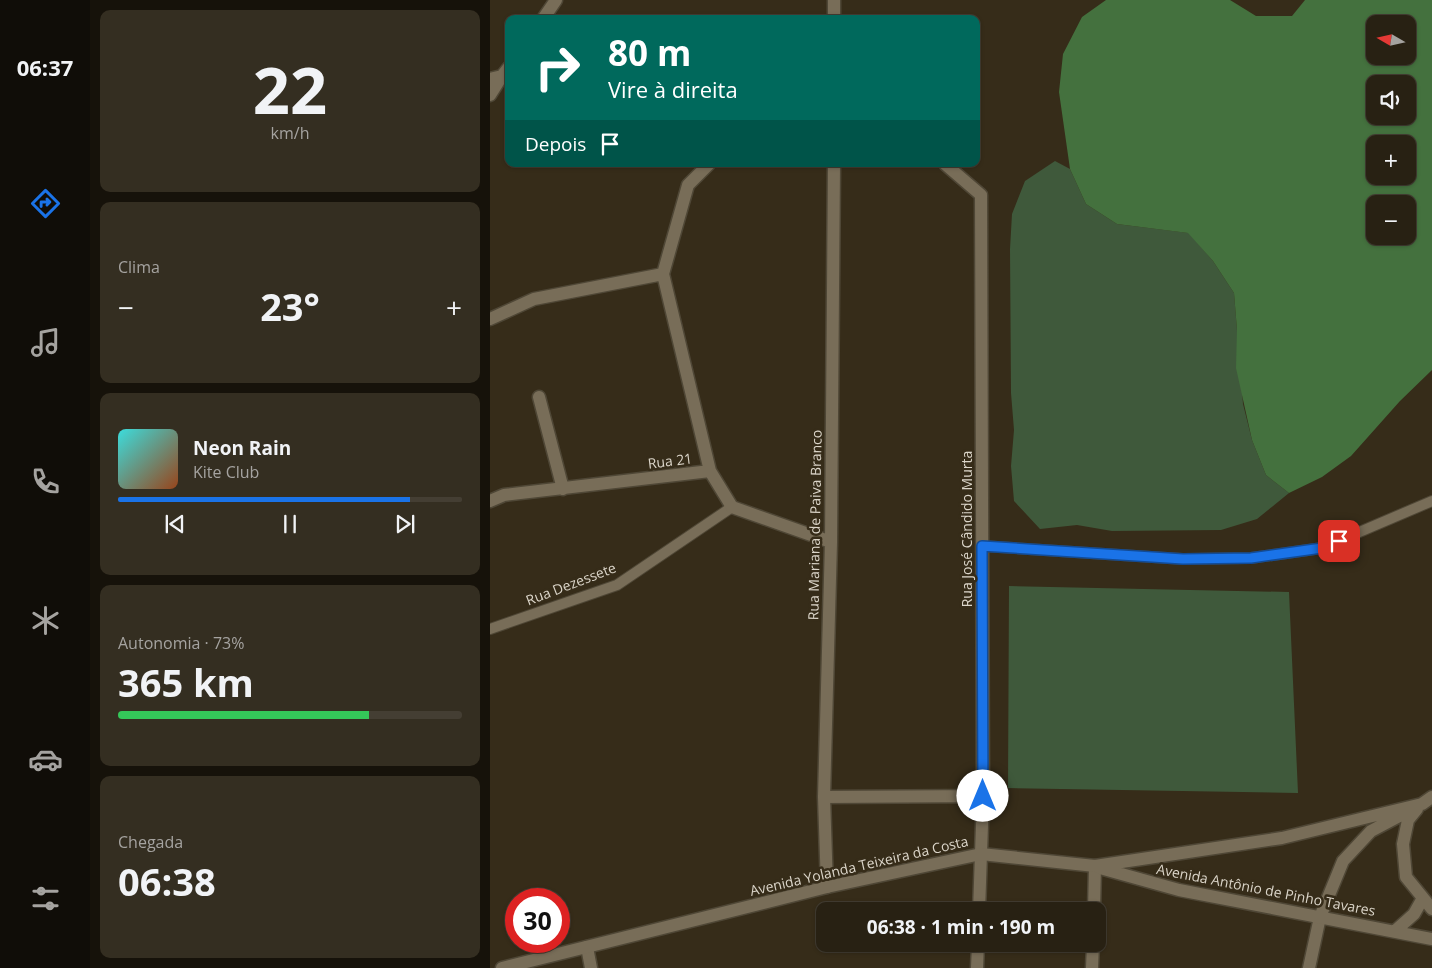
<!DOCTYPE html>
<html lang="pt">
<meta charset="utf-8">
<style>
body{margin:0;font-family:"Open Sans",sans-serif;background:#342e21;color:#f1f3f6;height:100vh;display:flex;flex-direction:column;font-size:19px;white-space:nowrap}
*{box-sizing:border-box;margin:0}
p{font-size:16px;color:#a5a3a0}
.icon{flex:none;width:28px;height:28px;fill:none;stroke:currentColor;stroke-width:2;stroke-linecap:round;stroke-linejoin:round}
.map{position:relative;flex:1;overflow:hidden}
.drawer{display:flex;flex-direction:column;gap:10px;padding:10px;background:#16120a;width:400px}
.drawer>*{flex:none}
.banner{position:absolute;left:15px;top:15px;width:475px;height:152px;border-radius:10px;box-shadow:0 1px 4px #0004,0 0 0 1px #443e33;background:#00695c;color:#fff;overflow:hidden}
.needle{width:32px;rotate:279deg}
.tools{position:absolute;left:876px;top:15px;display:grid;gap:10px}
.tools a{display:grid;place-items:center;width:50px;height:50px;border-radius:10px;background:#282113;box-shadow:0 1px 4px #0004,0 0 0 1px #443e33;font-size:25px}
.speed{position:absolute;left:15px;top:888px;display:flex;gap:10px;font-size:25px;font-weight:700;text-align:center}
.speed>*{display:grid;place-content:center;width:65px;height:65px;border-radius:50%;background:#282113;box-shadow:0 1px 4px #0004,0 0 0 1px #443e33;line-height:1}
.speed .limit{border:8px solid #d22;background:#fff;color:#111}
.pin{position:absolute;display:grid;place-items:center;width:42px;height:42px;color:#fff;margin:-21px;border-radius:10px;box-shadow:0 2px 8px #0006}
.me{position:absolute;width:55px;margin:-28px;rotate:0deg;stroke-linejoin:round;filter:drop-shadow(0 0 4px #0008)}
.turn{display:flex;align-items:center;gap:18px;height:105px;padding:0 20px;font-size:22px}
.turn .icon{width:65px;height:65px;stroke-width:2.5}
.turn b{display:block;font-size:35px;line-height:42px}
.then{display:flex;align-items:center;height:48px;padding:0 20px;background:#0003;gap:10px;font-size:19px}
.big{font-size:38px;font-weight:700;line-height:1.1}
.drawer .widget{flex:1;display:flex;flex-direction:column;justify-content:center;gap:8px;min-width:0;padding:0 18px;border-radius:10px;background:#342e21}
.drawer .dial{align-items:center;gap:0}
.dial b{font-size:65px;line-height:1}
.song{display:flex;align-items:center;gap:15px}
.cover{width:60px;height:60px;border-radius:8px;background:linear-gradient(135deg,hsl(180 70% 55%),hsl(20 70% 35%))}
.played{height:5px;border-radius:2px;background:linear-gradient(90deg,#1a73e8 85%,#443e33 85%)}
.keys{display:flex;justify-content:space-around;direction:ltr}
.heat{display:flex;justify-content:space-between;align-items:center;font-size:28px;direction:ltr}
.charge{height:8px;border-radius:4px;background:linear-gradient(90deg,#34c759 73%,#443e33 0)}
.trip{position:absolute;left:326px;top:902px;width:290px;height:50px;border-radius:10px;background:#282113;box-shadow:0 1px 4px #0004,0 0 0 1px #443e33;font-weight:700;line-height:50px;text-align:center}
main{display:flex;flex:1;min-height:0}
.tabs{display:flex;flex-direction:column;width:90px;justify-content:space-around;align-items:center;background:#100d08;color:#a5a3a0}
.tabs .icon{width:35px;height:35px}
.tabs .current{color:#1a73e8}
.tabs b{font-size:22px;color:#f1f3f6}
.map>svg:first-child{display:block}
</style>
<main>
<nav class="tabs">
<b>06:37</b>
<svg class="icon current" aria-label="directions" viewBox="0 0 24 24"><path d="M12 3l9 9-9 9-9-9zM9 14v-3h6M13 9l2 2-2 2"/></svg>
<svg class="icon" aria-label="music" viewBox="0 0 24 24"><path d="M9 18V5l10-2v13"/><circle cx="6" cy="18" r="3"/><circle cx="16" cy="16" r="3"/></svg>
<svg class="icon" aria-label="phone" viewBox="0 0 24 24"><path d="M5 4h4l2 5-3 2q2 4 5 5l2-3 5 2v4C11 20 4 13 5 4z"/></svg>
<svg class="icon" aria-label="climate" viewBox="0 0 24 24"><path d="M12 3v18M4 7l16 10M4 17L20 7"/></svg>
<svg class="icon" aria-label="car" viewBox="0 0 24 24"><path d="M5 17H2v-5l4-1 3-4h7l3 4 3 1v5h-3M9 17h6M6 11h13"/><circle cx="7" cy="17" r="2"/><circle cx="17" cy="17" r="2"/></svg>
<svg class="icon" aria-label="filters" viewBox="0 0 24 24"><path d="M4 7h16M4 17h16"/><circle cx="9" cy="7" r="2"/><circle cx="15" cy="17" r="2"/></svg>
</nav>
<section class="drawer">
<div class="widget dial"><b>22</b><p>km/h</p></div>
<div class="widget"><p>Clima</p>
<div class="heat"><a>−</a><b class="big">23°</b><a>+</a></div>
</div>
<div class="widget">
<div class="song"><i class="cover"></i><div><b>Neon Rain</b><p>Kite Club</p></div></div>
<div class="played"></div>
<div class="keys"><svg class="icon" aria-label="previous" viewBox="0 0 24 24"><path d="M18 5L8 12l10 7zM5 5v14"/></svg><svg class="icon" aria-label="pause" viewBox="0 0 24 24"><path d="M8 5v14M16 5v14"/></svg><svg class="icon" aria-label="next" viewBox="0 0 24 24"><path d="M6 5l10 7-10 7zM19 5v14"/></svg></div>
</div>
<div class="widget"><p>Autonomia · 73%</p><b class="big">365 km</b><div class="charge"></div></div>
<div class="widget"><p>Chegada</p><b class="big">06:38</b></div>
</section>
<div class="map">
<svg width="942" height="968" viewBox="0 0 942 968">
<rect width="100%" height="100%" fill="#362c19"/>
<path fill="#3f593b" d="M565 161 580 169 596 204 627 224 699 233 723 261 744 293 753 404 762 440 776 475 799 493 767 519 731 530 622 531 587 525 550 529 524 501 521 466 524 430 521 393 520 249 522 214 535 181Z
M519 586 799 592 808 793 518 788Z"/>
<path fill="#44713e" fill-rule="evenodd" d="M616 0H740L766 16H802L815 0H942V370L910 401 861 456 832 477 799 493 776 475 762 440 746 368 747 330 744 293 723 261 698 233 627 224 596 204 580 169 569 92 573 54 592 17ZM885 24H918V56H885ZM885 84H918V116H885ZM885 144H918V176H885ZM885 204H918V236H885Z"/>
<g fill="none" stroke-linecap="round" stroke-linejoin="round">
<g stroke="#4f4736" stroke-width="12">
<path id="lane" d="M492 546 693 559 761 558 832 548 942 501
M0 629 127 585 242 507"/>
</g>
<g stroke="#4f4736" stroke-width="15">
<path id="street" d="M344 0V19
M53 19 66 0
M0 79 12 76 19 67
M0 95 12 76
M219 164 198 185 173 274 220 471
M455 164 491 195 493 796 489 911
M0 319 44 299 173 274
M49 397 73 489
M0 501 14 495 220 471 242 507 341 542
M334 797 493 796
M337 887 334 797 341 542 344 164
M604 911 605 866
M97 947 101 968
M487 968 488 944
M602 968 603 944
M819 968 830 917"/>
</g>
<g stroke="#4f4736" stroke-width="15">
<path id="secondary" d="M927 809 918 820 913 844 916 877 942 909
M610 868 689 890 942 939
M830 917 853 861 881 831 915 813
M905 931 924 914 933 898
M12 968 337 887 491 854 605 866 792 838 932 804 942 797"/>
</g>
<use href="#lane" stroke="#786d58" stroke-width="10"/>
<use href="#street" stroke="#786d58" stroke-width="12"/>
<use href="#secondary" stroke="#786d58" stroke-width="12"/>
</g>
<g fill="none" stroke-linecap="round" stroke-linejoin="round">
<g stroke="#114b97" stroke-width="12">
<path id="route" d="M493 796 492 546 693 559 761 558 832 548 849 541"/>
</g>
<use href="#route" stroke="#1a73e8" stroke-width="9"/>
</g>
<g text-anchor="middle" stroke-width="5" stroke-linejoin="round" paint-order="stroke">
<g font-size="14" fill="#dbd5c9" stroke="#362c19">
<text transform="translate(180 461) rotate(-7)" y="5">Rua 21</text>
<text transform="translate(325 525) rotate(-89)" y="5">Rua Mariana de Paiva Branco</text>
<text transform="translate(477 529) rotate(-90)" y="5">Rua José Cândido Murta</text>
<text transform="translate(81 584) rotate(-21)" y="5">Rua Dezessete</text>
<text transform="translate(369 866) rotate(-13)" y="5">Avenida Yolanda Teixeira da Costa</text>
<text transform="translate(776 890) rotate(11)" y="5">Avenida Antônio de Pinho Tavares</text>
</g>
</g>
</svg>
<div class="tools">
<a><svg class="needle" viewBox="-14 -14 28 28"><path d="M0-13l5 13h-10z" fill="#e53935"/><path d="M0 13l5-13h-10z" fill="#a5a3a0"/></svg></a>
<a><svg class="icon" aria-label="sound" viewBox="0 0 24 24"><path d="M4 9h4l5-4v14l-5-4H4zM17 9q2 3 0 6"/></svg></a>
<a>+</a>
<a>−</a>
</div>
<div class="speed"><div class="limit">30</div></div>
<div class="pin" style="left:849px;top:541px;background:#d93025"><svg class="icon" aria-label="arrive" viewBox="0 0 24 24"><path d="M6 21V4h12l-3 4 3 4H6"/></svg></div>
<svg class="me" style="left:493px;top:796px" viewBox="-20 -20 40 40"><circle r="19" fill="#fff"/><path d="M0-13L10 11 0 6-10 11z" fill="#1a73e8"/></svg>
<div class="trip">06:38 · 1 min · 190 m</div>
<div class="banner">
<div class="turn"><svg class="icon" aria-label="right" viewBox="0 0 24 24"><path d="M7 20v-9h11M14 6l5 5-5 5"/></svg><div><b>80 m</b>Vire à direita</div></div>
<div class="then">Depois<svg class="icon" aria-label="arrive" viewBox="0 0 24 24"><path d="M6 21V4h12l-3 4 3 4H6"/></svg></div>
</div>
</div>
</main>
